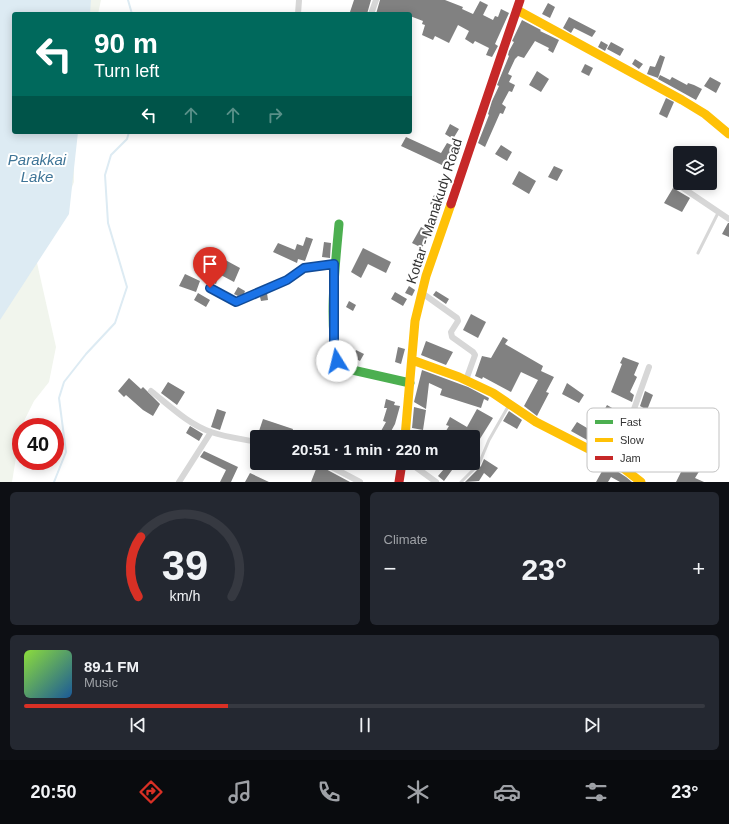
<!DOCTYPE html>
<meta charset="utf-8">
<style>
body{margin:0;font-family:Arial,sans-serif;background:#242831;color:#f1f3f6;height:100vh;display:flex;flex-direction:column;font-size:15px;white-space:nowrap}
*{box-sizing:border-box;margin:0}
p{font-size:13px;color:#9ea1a6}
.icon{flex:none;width:22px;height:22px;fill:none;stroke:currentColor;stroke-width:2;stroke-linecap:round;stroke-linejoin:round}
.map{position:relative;height:482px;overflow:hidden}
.panel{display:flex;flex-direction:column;gap:10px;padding:10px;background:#0d0f14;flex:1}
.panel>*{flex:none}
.banner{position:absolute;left:12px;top:12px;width:400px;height:122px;border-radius:4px;box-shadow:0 2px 10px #0003;background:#00695c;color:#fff;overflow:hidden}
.controls{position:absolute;left:673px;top:146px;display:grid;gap:8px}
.controls a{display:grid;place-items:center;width:44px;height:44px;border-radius:4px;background:#171b24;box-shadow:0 2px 10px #0003;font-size:20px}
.speed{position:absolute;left:12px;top:418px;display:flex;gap:8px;font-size:20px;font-weight:700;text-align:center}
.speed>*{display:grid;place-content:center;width:52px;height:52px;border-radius:50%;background:#171b24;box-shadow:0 2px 10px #0003;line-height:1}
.speed .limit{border:6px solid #d22;background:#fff;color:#111}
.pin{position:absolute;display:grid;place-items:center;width:34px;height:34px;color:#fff;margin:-41px -17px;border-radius:50% 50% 50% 0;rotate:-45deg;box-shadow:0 0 4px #0007}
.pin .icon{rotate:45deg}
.me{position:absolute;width:44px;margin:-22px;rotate:351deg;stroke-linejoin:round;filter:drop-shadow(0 0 3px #0008)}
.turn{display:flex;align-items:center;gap:14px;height:84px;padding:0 16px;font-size:18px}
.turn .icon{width:52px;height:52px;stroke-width:2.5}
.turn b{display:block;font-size:28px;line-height:34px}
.lanes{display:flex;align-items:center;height:38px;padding:0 16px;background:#0003;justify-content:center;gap:20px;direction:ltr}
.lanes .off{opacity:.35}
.big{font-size:30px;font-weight:600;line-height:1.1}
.panel .tile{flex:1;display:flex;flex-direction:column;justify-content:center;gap:6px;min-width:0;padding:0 14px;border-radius:6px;background:#242831}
.panel .dial{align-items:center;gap:0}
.dial svg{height:104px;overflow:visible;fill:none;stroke:#363941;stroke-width:7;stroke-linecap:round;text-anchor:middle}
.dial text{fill:#f1f3f6;stroke:none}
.song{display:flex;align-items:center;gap:12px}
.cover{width:48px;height:48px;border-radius:6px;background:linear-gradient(135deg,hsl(90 70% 55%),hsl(210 70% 35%))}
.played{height:4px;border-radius:2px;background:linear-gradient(90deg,#d93025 30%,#363941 30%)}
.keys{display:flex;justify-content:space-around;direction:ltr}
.heat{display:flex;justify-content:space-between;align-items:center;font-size:22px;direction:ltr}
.panel .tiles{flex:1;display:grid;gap:10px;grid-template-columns:1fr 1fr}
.tile:last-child{grid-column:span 2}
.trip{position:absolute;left:250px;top:430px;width:230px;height:40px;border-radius:4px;background:#171b24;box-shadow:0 2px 10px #0003;font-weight:600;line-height:40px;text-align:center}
.tab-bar{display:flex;height:64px;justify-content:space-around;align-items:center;background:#090b0e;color:#9ea1a6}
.tab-bar .icon{width:28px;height:28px}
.tab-bar .selected{color:#d93025}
.tab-bar b{font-size:18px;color:#f1f3f6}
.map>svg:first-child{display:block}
</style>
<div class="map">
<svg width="729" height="482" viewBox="0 0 729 482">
<rect width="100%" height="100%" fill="#fff"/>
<path fill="#f1f5ed" d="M0 0H101L98 14H14V132H74V182L67 199 35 254 56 347 49 382 34 401 21 427 12 482H0Z"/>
<path fill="#ddebf3" d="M0 0H91L90 14H14V132H78L69 214 0 320Z"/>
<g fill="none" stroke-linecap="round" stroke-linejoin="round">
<path stroke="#ddebf3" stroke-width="2" d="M128 0 132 14
M54 482 66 452 59 398 64 382 86 354 115 323 127 287 108 223 105 175 111 155 127 139 129 132"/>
</g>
<path fill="#818181" d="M354 0H371L367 14 361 12 356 14 350 12Z
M380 0H445L463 7 462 9 473 14 480 1 488 5 483 15 493 20 495 16 498 17 501 9 509 13 495 44 498 46 492 57 486 55 489 48 475 41 473 44 465 39 469 31 458 25 449 43 435 36 433 40 422 35 425 25 422 24 423 21 410 16V14H376Z
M548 3 555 7 550 18 542 14Z
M569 17 596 31 592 37 574 28 571 33 563 28Z
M522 20 541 30 540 31 559 40 553 53 548 50 549 48 535 41 524 58 518 56 515 59 508 74 512 76 509 82 515 85 512 92 509 91 502 104 506 107 503 114 500 113 485 147 478 143 489 115 488 114 492 101 499 86 497 85 509 56 508 55 509 51 514 42 512 41 513 39Z
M601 41 608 45 605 51 598 47Z
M611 42 624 49 620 56 607 49Z
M660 55 665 57 658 78 647 74 650 66 655 67Z
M635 59 643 64 639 69 632 64Z
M585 64 593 68 589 76 581 72Z
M537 71 549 79 541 92 529 85Z
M660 75 670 80 672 77 687 85 688 83 694 85 702 89 696 100 658 79Z
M710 77 721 83 716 93 704 86Z
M666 98 674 102 667 118 659 114Z
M450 124 459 129 453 139 445 134Z
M406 137 441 153 447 143 454 146 444 166 401 146Z
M501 145 512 152 507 161 495 154Z
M554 166 563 170 557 181 548 177Z
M519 171 536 181 529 194 512 184Z
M673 188 690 198 682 212 664 203Z
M434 195 441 198 437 207 430 204Z
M728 223H729V237L722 234Z
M421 227 430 232 422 248 412 243Z
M306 237 313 239 305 261 298 259 297 263 273 252 278 243 295 250 297 244 303 246Z
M324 242 331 243 330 258 322 257Z
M363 248 391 262 386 273 368 264 361 278 351 272Z
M207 250 240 268 234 282 219 274 216 284 202 279 206 269 199 266Z
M185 274 200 281 196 292 179 286Z
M409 286 415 290 412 296 405 293Z
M238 287 245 291 244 294 238 296 234 294Z
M436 291 449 299 446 304 433 295Z
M395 292 407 299 403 306 391 299Z
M198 293 210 300 206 307 194 300Z
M267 293 268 300 261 301 260 297Z
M349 301 356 305 353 311 346 307Z
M471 314 486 322 478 338 463 330Z
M503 337 508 340 505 344 543 366 541 371 554 377 546 392 549 393 537 416 524 406 538 380 521 372 511 392 483 377 482 379 475 376 482 356 491 358Z
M426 341 453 352 446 365 421 355Z
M398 347 405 349 401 364 395 362Z
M356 350 364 354 360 361 352 357Z
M623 357 639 363 634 375 637 377 630 392 634 395 632 402 611 392 622 364 620 363Z
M422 370 468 387 489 398 488 401 484 399 481 408 440 395 442 389 429 383 426 409 414 402Z
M129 378 141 389 143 387 160 404 153 416 143 410 126 395 124 397 118 391Z
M168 382 185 392 177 405 161 393Z
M567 383 584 395 579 403 562 394Z
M645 391 653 395 647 410 640 406Z
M386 399 395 402 394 405 400 406 395 424 389 435 381 431 386 422 383 421 387 408H384Z
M607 405 624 415 619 424 602 414Z
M414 407 426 410 423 430 412 428Z
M217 409 226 412 220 430 211 427Z
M477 409 493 418 473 450V437H448L444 434 449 426 446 425 450 417 467 427Z
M509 411 522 420 517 429 503 421Z
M263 419 293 429 291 437H257Z
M577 422 592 431 587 440 571 431Z
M190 426 203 434 199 441 186 433Z
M675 442 689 450 683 460 700 470 695 478 704 482H676L682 470 665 460Z
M204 451 238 467 231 482H220L226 470 200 457Z
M484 459 498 468 490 478 484 473 479 481 465 482 481 466Z
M449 463 455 466 444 481 438 476Z
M318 464 322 467 350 482H311Z
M606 464 626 477 632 482H620L611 477 608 482H596Z
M250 473 269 482H245Z"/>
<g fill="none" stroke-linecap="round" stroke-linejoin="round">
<path stroke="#d7d7d7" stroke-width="3" d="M698 253 718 213
M461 482 479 464 489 440 509 405"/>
<path stroke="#d7d7d7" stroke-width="6" d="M298 14 299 0
M371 14 376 0
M677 184 729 219
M210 288 236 302 287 280 304 268 335 264
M422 293 457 318 458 321 451 332 452 337 473 352 475 355 466 380
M151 391C170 406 188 424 211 432 225 437 242 439 257 442
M324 463 360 482
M410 463 436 482
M630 472 644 442 642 437 630 430 628 426 649 367
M179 482 211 432"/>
<path stroke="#4caf50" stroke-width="9" d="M339 224C335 268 329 318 337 361L348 369 410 383"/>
<path stroke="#ffc107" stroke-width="9" d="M517 10 682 100 705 114 729 134
M412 360 459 377 493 393 536 422 618 464 641 482
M405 437 415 321 426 276 451 204"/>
<path stroke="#c62828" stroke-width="9" d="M451 204 520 0
M399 482 402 463"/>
</g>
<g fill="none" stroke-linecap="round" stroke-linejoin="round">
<g stroke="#114b97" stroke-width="10">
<path id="route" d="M210 288 236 302 287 280 304 268 334 264V344L337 361"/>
</g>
<use href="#route" stroke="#1a73e8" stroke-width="7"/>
</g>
<g text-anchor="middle" stroke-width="4" stroke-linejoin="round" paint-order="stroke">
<g font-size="14" fill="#333" stroke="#fff">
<text transform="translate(434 211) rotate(-72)" y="5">Kottar - Manakudy Road</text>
</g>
<g font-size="15" font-style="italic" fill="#3f7597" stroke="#fff">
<text x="37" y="165">Parakkai<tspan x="37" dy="17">Lake</tspan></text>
</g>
</g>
<rect x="587" y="408" width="132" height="64" rx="6" fill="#fff" stroke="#c2c2c2" stroke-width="1"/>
<rect x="595" y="420" width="18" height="4" fill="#4caf50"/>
<rect x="595" y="438" width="18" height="4" fill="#ffc107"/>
<rect x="595" y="456" width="18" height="4" fill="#c62828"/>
<g font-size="11" fill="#333">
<text x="620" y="426">Fast</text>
<text x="620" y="444">Slow</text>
<text x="620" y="462">Jam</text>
</g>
</svg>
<div class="controls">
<a><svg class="icon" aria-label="layers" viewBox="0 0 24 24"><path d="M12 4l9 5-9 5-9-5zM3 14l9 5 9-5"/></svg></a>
</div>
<div class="speed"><div class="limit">40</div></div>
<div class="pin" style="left:210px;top:288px;background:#d93025"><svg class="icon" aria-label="arrive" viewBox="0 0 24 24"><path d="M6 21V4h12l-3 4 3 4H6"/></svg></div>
<svg class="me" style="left:337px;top:361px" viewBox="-20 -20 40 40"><circle r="19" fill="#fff"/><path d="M0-13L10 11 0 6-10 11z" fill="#1a73e8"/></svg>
<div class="trip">20:51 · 1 min · 220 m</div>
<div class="banner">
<div class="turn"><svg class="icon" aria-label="left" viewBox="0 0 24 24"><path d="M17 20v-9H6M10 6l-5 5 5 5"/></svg><div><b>90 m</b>Turn left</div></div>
<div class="lanes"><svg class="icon" aria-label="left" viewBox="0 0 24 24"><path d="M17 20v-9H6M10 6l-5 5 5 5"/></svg><svg class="icon off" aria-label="ahead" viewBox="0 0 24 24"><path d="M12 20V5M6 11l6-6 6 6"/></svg><svg class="icon off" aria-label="ahead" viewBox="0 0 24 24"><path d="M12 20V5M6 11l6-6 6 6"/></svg><svg class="icon off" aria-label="right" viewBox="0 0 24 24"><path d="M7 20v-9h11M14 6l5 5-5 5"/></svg></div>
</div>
</div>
<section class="panel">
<div class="tiles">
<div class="tile dial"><svg viewBox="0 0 100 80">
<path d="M14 69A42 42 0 1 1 86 69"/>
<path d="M14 69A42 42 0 0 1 16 23" stroke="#d93025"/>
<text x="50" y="56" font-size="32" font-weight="700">39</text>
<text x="50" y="72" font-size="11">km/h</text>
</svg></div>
<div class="tile"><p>Climate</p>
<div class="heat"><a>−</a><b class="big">23°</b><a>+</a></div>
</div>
<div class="tile">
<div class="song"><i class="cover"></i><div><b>89.1 FM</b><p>Music</p></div></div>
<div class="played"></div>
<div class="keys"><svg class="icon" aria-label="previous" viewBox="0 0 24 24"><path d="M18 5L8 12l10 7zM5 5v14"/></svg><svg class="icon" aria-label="pause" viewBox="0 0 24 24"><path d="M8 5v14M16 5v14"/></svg><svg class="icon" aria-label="next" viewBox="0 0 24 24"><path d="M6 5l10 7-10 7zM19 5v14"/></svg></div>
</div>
</div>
</section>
<nav class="tab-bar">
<b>20:50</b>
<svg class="icon selected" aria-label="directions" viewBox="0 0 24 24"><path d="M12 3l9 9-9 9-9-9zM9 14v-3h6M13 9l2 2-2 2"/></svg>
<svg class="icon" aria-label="music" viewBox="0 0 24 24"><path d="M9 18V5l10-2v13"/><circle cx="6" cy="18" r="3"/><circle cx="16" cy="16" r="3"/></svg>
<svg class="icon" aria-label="phone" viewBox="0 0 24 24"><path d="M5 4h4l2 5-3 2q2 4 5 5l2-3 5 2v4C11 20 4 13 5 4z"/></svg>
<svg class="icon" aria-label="climate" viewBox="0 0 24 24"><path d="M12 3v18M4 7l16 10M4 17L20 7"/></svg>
<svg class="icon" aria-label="car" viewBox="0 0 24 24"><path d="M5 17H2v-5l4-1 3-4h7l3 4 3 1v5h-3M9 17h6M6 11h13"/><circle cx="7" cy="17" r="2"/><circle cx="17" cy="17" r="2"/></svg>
<svg class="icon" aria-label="filters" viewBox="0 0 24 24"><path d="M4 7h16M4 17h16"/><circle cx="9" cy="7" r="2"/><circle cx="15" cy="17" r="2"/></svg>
<b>23°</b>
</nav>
